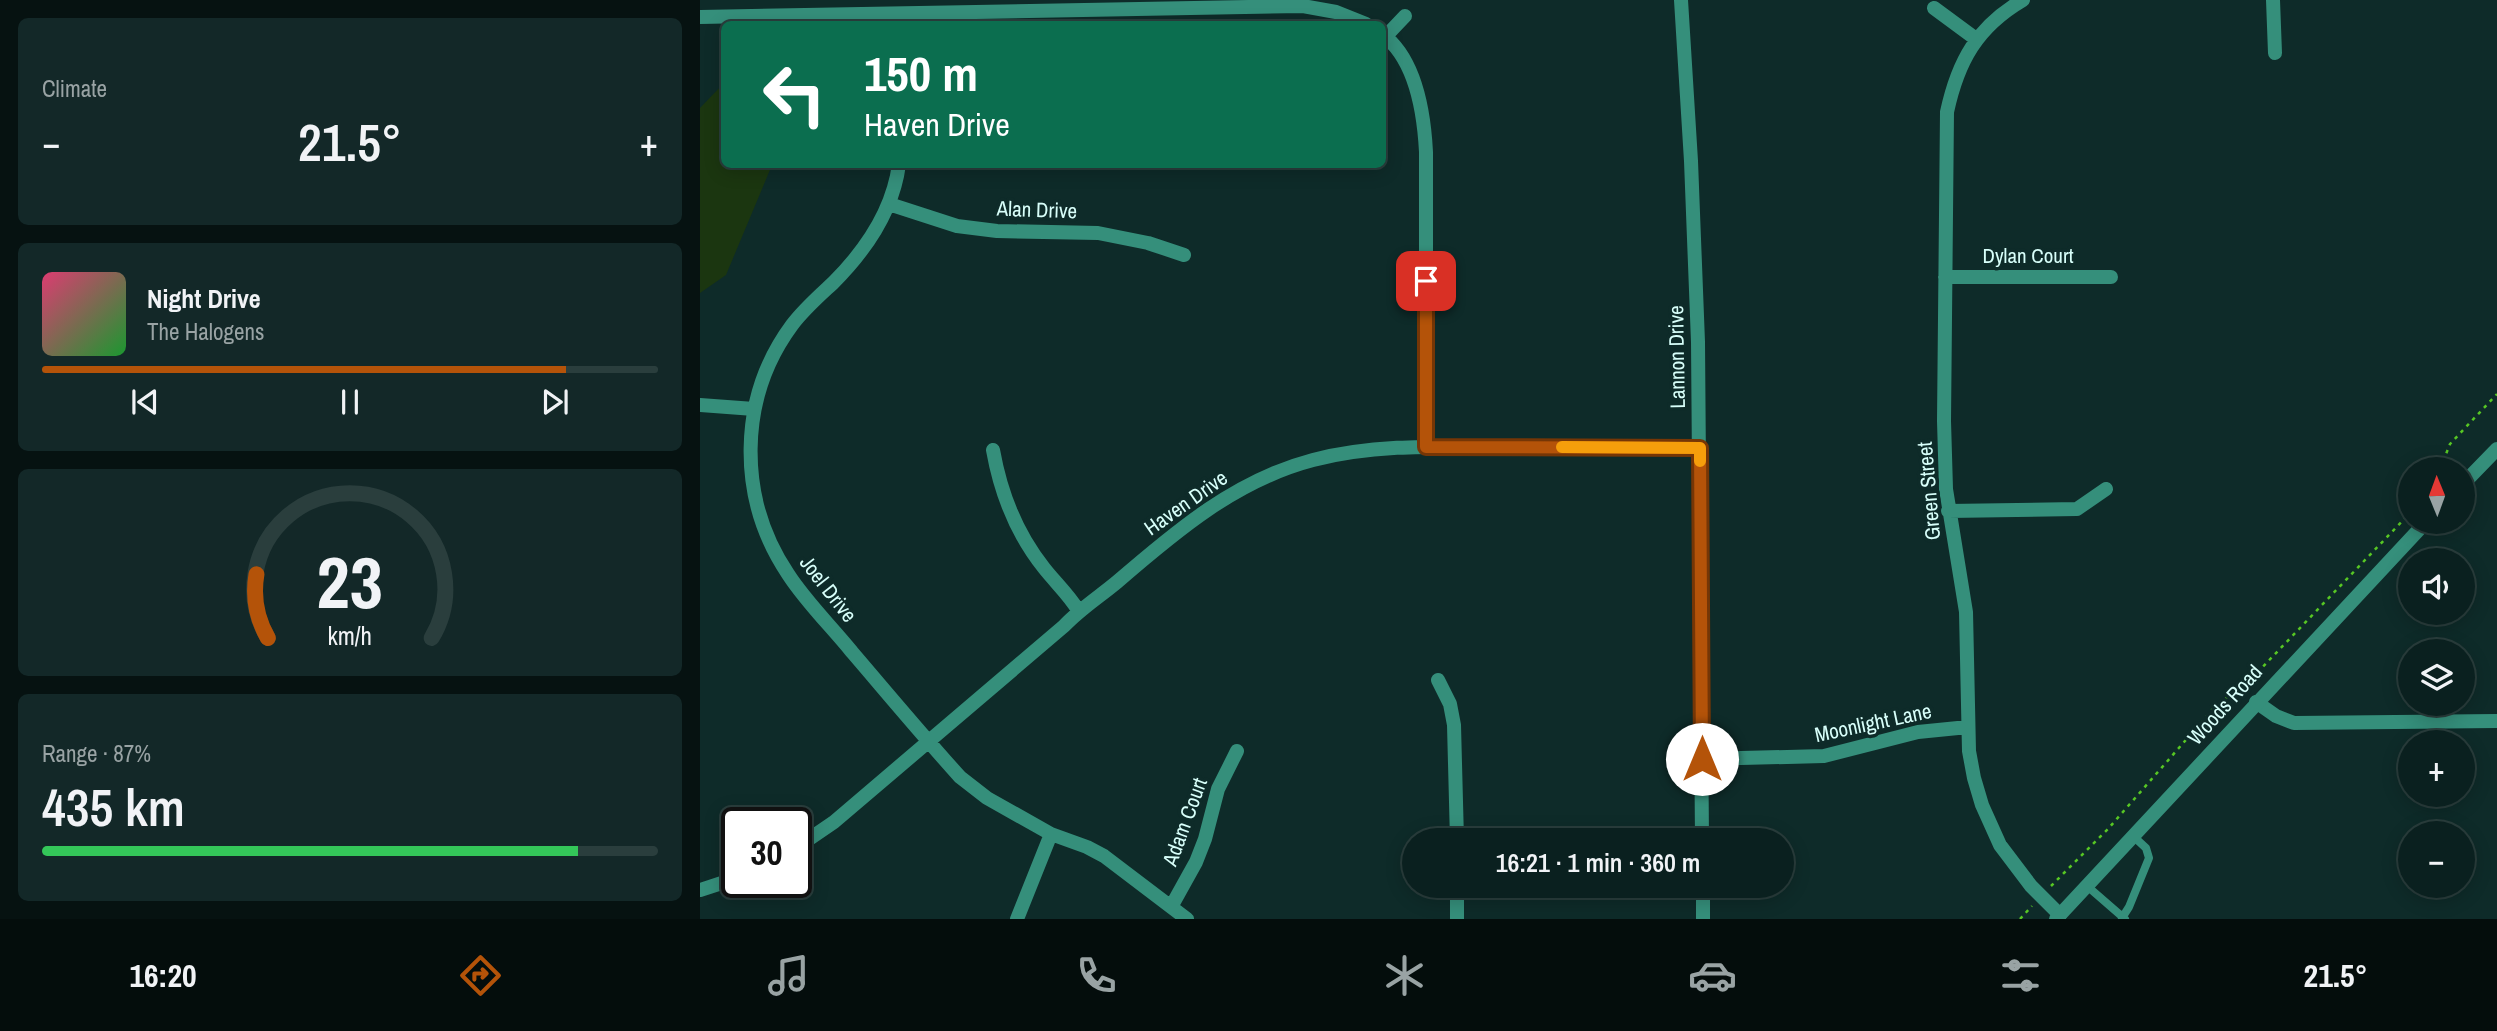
<!DOCTYPE html>
<meta charset="utf-8">
<style>
body{margin:0;font-family:"Archivo Narrow",sans-serif;background:#132828;color:#f1f3f6;height:100vh;display:flex;flex-direction:column;font-size:26px;white-space:nowrap}
*{box-sizing:border-box;margin:0}
p{font-size:23px;color:#99a3a4}
.icon{flex:none;width:38px;height:38px;fill:none;stroke:currentColor;stroke-width:2;stroke-linecap:round;stroke-linejoin:round}
.map{position:relative;flex:1;overflow:hidden}
.drawer{display:flex;flex-direction:column;gap:18px;padding:18px;background:#061211;width:700px}
.drawer>*{flex:none}
.banner{position:absolute;left:21px;top:21px;width:665px;height:147px;border-radius:10px;box-shadow:0 4px 18px #0003,0 0 0 2px #2a3e3d;background:#0b6e4f;color:#fff;overflow:hidden}
.needle{width:46px;rotate:359deg}
.controls{position:absolute;left:1698px;top:457px;display:grid;gap:14px}
.controls a{display:grid;place-items:center;width:77px;height:77px;border-radius:50%;background:#0a201f;box-shadow:0 4px 18px #0003,0 0 0 2px #2a3e3d;font-size:35px}
.speed{position:absolute;left:21px;top:807px;display:flex;gap:14px;font-size:35px;font-weight:700;text-align:center}
.speed>*{display:grid;place-content:center;width:91px;height:91px;border-radius:50%;background:#0a201f;box-shadow:0 4px 18px #0003,0 0 0 2px #2a3e3d;line-height:1}
.speed .limit{border:4px solid #111;border-radius:10px;background:#fff;color:#111}
.pin{position:absolute;display:grid;place-items:center;width:60px;height:60px;color:#fff;margin:-30px;border-radius:14px;box-shadow:0 4px 10px #0006}
.me{position:absolute;width:77px;margin:-38px;rotate:0deg;stroke-linejoin:round;filter:drop-shadow(0 0 5px #0008)}
.turn{display:flex;align-items:center;gap:24px;height:147px;padding:0 28px;font-size:32px}
.turn .icon{width:91px;height:91px;stroke-width:2.5}
.turn b{display:block;font-size:49px;line-height:60px}
.big{font-size:52px;font-weight:600;line-height:1.1}
.drawer .card{flex:1;display:flex;flex-direction:column;justify-content:center;gap:10px;min-width:0;padding:0 24px;border-radius:10px;background:#132828}
.drawer .dial{align-items:center;gap:0}
.dial svg{height:182px;overflow:visible;fill:none;stroke:#2a3e3d;stroke-width:7;stroke-linecap:round;text-anchor:middle}
.dial text{fill:#f1f3f6;stroke:none}
.song{display:flex;align-items:center;gap:21px}
.cover{width:84px;height:84px;border-radius:10px;background:linear-gradient(135deg,hsl(340 70% 55%),hsl(130 70% 35%))}
.played{height:7px;border-radius:4px;background:linear-gradient(90deg,#b45309 85%,#2a3e3d 85%)}
.keys{display:flex;justify-content:space-around;direction:ltr}
.heat{display:flex;justify-content:space-between;align-items:center;font-size:38px;direction:ltr}
.charge{height:10px;border-radius:5px;background:linear-gradient(90deg,#34c759 87%,#2a3e3d 0)}
.trip{position:absolute;left:702px;top:828px;width:392px;height:70px;border-radius:35px;background:#0a201f;box-shadow:0 4px 18px #0003,0 0 0 2px #2a3e3d;font-weight:600;line-height:70px;text-align:center}
.tab-bar{display:flex;height:112px;justify-content:space-around;align-items:center;background:#040d0c;color:#99a3a4}
.tab-bar .icon{width:49px;height:49px}
.tab-bar .selected{color:#b45309}
.tab-bar b{font-size:32px;color:#f1f3f6}
main{display:flex;flex:1;min-height:0}
.map>svg:first-child{display:block}
</style>
<main>
<section class="drawer">
<div class="card"><p>Climate</p>
<div class="heat"><a>−</a><b class="big">21.5°</b><a>+</a></div>
</div>
<div class="card">
<div class="song"><i class="cover"></i><div><b>Night Drive</b><p>The Halogens</p></div></div>
<div class="played"></div>
<div class="keys"><svg class="icon" aria-label="previous" viewBox="0 0 24 24"><path d="M18 5L8 12l10 7zM5 5v14"/></svg><svg class="icon" aria-label="pause" viewBox="0 0 24 24"><path d="M8 5v14M16 5v14"/></svg><svg class="icon" aria-label="next" viewBox="0 0 24 24"><path d="M6 5l10 7-10 7zM19 5v14"/></svg></div>
</div>
<div class="card dial"><svg viewBox="0 0 100 80">
<path d="M14 69A42 42 0 1 1 86 69"/>
<path d="M14 69A42 42 0 0 1 9 41" stroke="#b45309"/>
<text x="50" y="56" font-size="32" font-weight="700">23</text>
<text x="50" y="72" font-size="11">km/h</text>
</svg></div>
<div class="card"><p>Range · 87%</p><b class="big">435 km</b><div class="charge"></div></div>
</section>
<div class="map">
<svg width="1797" height="919" viewBox="0 0 1797 919">
<rect width="100%" height="100%" fill="#0e2b29"/>
<path fill="#1b3610" d="M24 83V164L72 165 26 275 0 293V108Z"/>
<g fill="none" stroke-linecap="round" stroke-linejoin="round">
<path stroke="#57c724" stroke-width="2.5" stroke-dasharray="3.5 5" stroke-linecap="butt" d="M1740 469 1750 444 1797 394
M1351 886 1408 829 1513 709 1555 675 1710 513
M1320 919 1332 906"/>
<path stroke="#358f7b" stroke-width="8" d="M1387 886 1425 919
M1422 918 1429 907 1449 858 1446 848 1433 836"/>
<path stroke="#358f7b" stroke-width="14" d="M981 0 991 161 998 342 1002 840
M1323 0C1277 27 1258 61 1247 112L1244 421 1246 489 1266 612 1269 751 1274 778 1282 805 1300 845 1331 886 1360 915
M1573 0 1575 53
M1234 8 1276 39
M0 17 603 6 636 12 666 24
M682 34C716 59 724 113 726 152V447
M686 36 705 16
M199 164C193 211 166 250 133 283 119 296 104 309 92 325 38 398 37 498 88 574 106 602 131 626 152 652 188 694 223 736 260 777L287 798 351 834 387 847 404 856 487 919
M189 204 257 226 297 231 398 233 448 243 484 255
M1245 277H1411
M0 405 54 409
M293 450C301 495 316 533 344 568 355 582 369 595 378 610
M1248 511 1377 509 1406 489
M738 680 750 704 754 725 757 840
M1556 702 1576 716 1594 723 1797 721
M1002 759 1124 756 1218 732 1268 727
M96 848 134 822 364 626C380 609 399 597 417 582 476 531 536 480 613 460 678 443 748 447 814 447 876 447 938 445 1000 448
M757 886V919
M1003 886V919
M0 890 37 878
M471 907 496 862 505 839 518 789 537 751
M317 919 351 834"/>
<path stroke="#358f7b" stroke-width="14" d="M1762 485 1797 449
M1356 919 1726 522"/>
</g>
<g fill="none" stroke-linecap="round" stroke-linejoin="round">
<g stroke="#753606" stroke-width="18">
<path id="route" d="M726 281V447L1000 448 1002 759"/>
</g>
<use href="#route" stroke="#b45309" stroke-width="12"/>
<path stroke="#f59e0b" stroke-width="12" d="M862 447 1000 448V461"/>
</g>
<g text-anchor="middle" stroke-width="7" stroke-linejoin="round" paint-order="stroke">
<g font-size="21" fill="#d8fffa" stroke="#0e2b29">
<text transform="translate(337 210) rotate(2)" y="7">Alan Drive</text>
<text x="1328" y="263">Dylan Court</text>
<text transform="translate(977 357) rotate(-91)" y="7">Lannon Drive</text>
<text transform="translate(1229 491) rotate(-95)" y="7">Green Street</text>
<text transform="translate(486 503) rotate(-35)" y="7">Haven Drive</text>
<text transform="translate(128 589) rotate(52)" y="7">Joel Drive</text>
<text transform="translate(1525 705) rotate(-48)" y="7">Woods Road</text>
<text transform="translate(1173 723) rotate(-12)" y="7">Moonlight Lane</text>
<text transform="translate(485 822) rotate(-70)" y="7">Adam Court</text>
</g>
</g>
</svg>
<div class="controls">
<a><svg class="needle" viewBox="-14 -14 28 28"><path d="M0-13l5 13h-10z" fill="#e53935"/><path d="M0 13l5-13h-10z" fill="#99a3a4"/></svg></a>
<a><svg class="icon" aria-label="sound" viewBox="0 0 24 24"><path d="M4 9h4l5-4v14l-5-4H4zM17 9q2 3 0 6"/></svg></a>
<a><svg class="icon" aria-label="layers" viewBox="0 0 24 24"><path d="M12 4l9 5-9 5-9-5zM3 14l9 5 9-5"/></svg></a>
<a>+</a>
<a>−</a>
</div>
<div class="speed"><div class="limit">30</div></div>
<div class="pin" style="left:726px;top:281px;background:#d93025"><svg class="icon" aria-label="arrive" viewBox="0 0 24 24"><path d="M6 21V4h12l-3 4 3 4H6"/></svg></div>
<svg class="me" style="left:1002px;top:759px" viewBox="-20 -20 40 40"><circle r="19" fill="#fff"/><path d="M0-13L10 11 0 6-10 11z" fill="#b45309"/></svg>
<div class="trip">16:21 · 1 min · 360 m</div>
<div class="banner">
<div class="turn"><svg class="icon" aria-label="left" viewBox="0 0 24 24"><path d="M17 20v-9H6M10 6l-5 5 5 5"/></svg><div><b>150 m</b>Haven Drive</div></div>
</div>
</div>
</main>
<nav class="tab-bar">
<b>16:20</b>
<svg class="icon selected" aria-label="directions" viewBox="0 0 24 24"><path d="M12 3l9 9-9 9-9-9zM9 14v-3h6M13 9l2 2-2 2"/></svg>
<svg class="icon" aria-label="music" viewBox="0 0 24 24"><path d="M9 18V5l10-2v13"/><circle cx="6" cy="18" r="3"/><circle cx="16" cy="16" r="3"/></svg>
<svg class="icon" aria-label="phone" viewBox="0 0 24 24"><path d="M5 4h4l2 5-3 2q2 4 5 5l2-3 5 2v4C11 20 4 13 5 4z"/></svg>
<svg class="icon" aria-label="climate" viewBox="0 0 24 24"><path d="M12 3v18M4 7l16 10M4 17L20 7"/></svg>
<svg class="icon" aria-label="car" viewBox="0 0 24 24"><path d="M5 17H2v-5l4-1 3-4h7l3 4 3 1v5h-3M9 17h6M6 11h13"/><circle cx="7" cy="17" r="2"/><circle cx="17" cy="17" r="2"/></svg>
<svg class="icon" aria-label="filters" viewBox="0 0 24 24"><path d="M4 7h16M4 17h16"/><circle cx="9" cy="7" r="2"/><circle cx="15" cy="17" r="2"/></svg>
<b>21.5°</b>
</nav>
